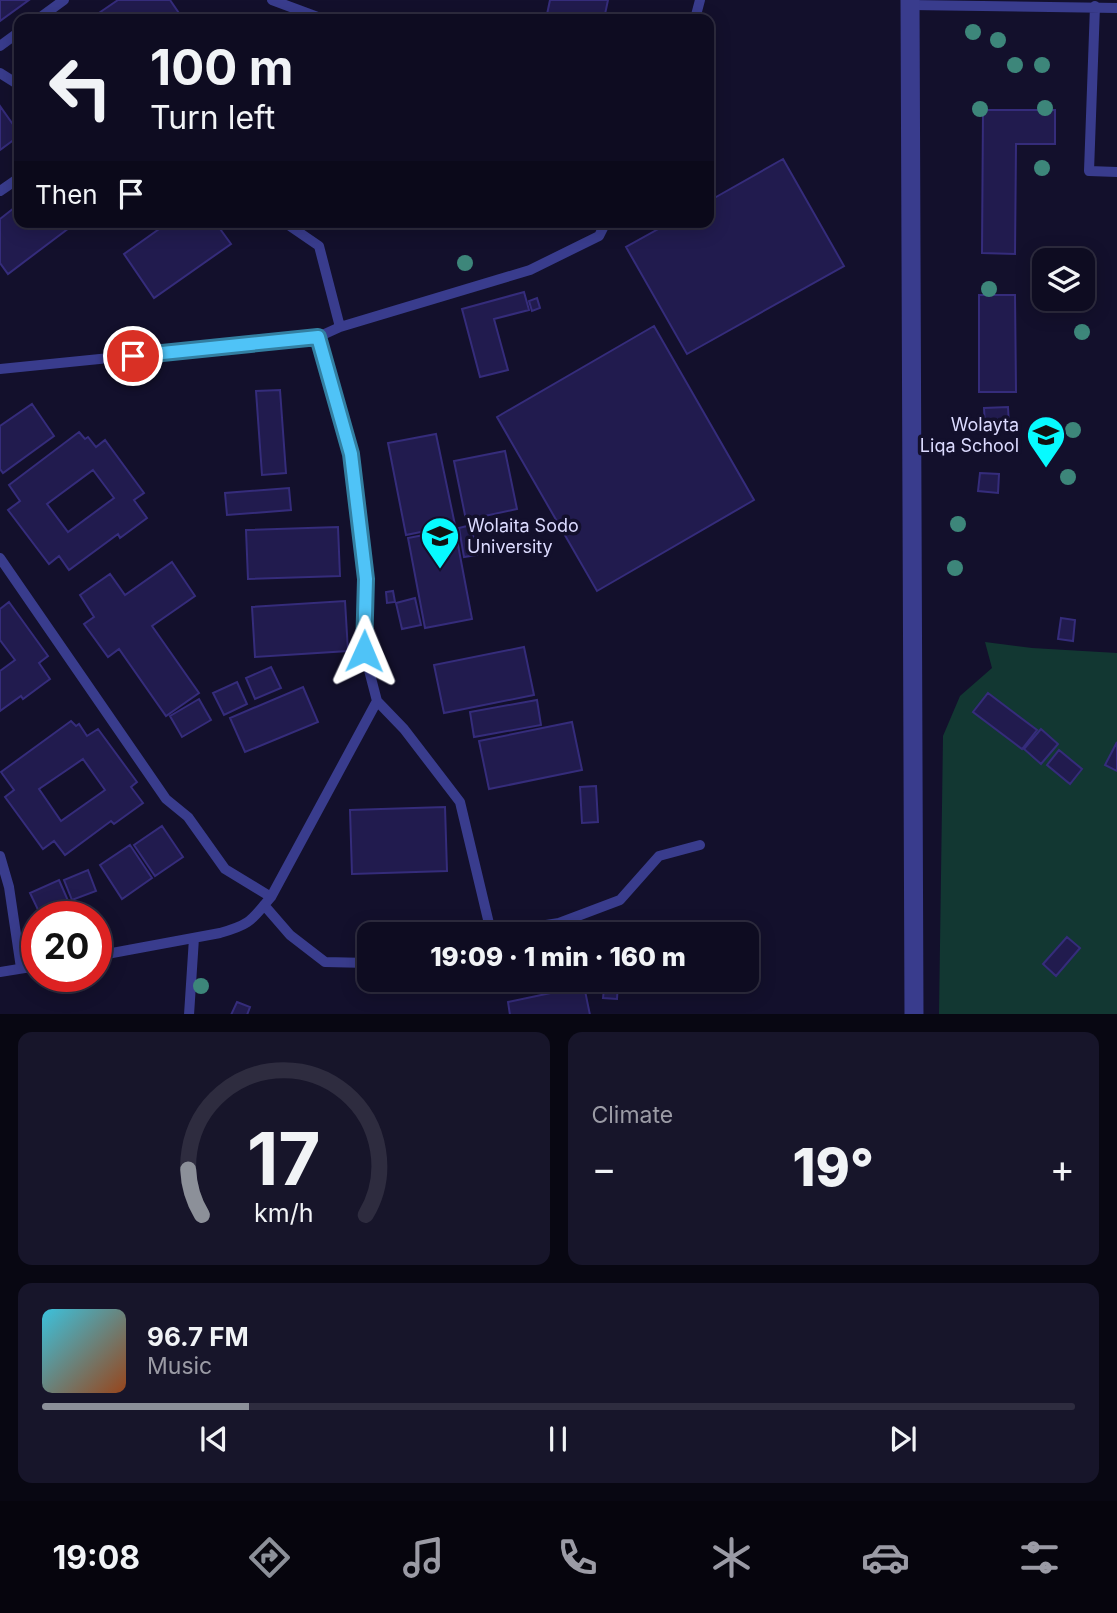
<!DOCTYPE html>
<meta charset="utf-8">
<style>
body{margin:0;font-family:Inter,sans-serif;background:#17152a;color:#f1f3f6;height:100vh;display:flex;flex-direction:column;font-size:26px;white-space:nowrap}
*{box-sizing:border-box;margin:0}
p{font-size:23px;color:#9b9ba5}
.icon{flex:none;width:38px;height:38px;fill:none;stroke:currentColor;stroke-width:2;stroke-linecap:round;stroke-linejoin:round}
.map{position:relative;height:1014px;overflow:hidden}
.details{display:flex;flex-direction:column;gap:18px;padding:18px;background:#080712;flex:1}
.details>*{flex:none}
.hud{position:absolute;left:14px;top:14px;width:700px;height:214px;border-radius:14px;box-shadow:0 4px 18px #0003,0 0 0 2px #2e2c3f;background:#0e0c21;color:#f1f3f6;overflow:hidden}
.fabs{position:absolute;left:1032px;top:248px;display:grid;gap:14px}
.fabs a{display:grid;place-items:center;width:63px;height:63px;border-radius:14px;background:#0e0c21;box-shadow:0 4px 18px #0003,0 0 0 2px #2e2c3f;font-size:35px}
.speed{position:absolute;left:21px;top:901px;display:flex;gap:14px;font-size:35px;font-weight:700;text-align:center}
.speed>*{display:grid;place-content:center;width:91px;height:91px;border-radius:50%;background:#0e0c21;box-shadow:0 4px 18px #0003,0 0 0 2px #2e2c3f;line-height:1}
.speed .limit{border:10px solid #d22;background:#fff;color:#111}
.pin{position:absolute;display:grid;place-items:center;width:60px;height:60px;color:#fff;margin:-30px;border:4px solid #fff;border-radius:50%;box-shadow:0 2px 7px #0007}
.me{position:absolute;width:77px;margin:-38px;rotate:1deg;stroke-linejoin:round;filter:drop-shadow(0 0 5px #0008)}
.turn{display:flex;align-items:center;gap:24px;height:147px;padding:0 21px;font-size:32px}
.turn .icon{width:91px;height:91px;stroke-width:2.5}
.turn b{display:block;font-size:49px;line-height:60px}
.then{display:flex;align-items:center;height:66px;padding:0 21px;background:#0003;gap:14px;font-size:26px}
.big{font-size:52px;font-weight:800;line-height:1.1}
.details .widget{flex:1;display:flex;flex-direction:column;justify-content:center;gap:10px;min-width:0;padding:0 24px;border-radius:14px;background:#17152a}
.details .dial{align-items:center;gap:0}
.dial svg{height:182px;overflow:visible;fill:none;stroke:#2e2c3f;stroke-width:7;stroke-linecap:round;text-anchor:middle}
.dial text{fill:#f1f3f6;stroke:none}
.song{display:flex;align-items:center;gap:21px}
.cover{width:84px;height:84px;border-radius:10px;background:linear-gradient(135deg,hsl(190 70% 55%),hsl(20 70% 35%))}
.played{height:7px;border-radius:4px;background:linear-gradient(90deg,#8c9099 20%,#2e2c3f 20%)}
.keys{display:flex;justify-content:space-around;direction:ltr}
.heat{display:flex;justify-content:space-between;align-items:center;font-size:38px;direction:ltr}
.details .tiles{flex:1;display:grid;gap:18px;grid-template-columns:1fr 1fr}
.widget:last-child{grid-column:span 2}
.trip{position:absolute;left:357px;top:922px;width:402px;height:70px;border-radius:14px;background:#0e0c21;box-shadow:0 4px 18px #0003,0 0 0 2px #2e2c3f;font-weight:800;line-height:70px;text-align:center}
.tab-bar{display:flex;height:112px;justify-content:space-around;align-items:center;background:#06050d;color:#9b9ba5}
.tab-bar .icon{width:49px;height:49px}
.tab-bar .current{color:#8c9099}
.tab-bar b{font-size:32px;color:#f1f3f6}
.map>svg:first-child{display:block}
</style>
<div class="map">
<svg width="1117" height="1015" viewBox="0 0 1117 1015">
<rect width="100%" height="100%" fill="#13102c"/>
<path fill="#123732" d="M985 642 1032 648 1117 653V1014L939 1015 943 736 960 696 992 668Z"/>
<path fill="#211b4e" stroke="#352c7b" stroke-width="2" fill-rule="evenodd" d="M0 0H29L0 21Z
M118 0H170L183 19H94L93 17Z
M550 0H608L604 19H546Z
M0 106 19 133V136L0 150Z
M983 110H1055V144H1016L1015 254 982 253Z
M783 159 844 266 687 354 626 247 671 222H709V201Z
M19 204V222H77L8 274 0 263V219Z
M169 222H215L231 244 154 298 124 254Z
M524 292 529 310 494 319 508 370 480 377 462 309Z
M979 295H1015L1016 392H979Z
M537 298 540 308 532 311 529 301Z
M654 326 754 500 597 591 497 417Z
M280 390 286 473 262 475 256 391Z
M32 404 54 436 3 473 0 469V426Z
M1008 407 1009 425 985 426 984 408Z
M79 432 85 439 88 437 96 447 105 440 144 493 134 500 147 518 120 538 118 534 69 570 59 556 49 564 8 510 20 501 9 485ZM93 470 114 498 68 532 47 504Z
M436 434 455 525 406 535 388 443Z
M505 451 517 509 466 520 454 461Z
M980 473 999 474 998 493 978 491Z
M289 488 291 510 227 515 225 493Z
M471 525 477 555 464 557 459 528Z
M338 527 340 576 248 579 246 530Z
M455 529 472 619 425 628 408 538Z
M172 562 195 596 152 626 199 693 166 716 119 649 108 657 84 624 94 617 80 595 110 574 125 595Z
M393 591 395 602 387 603 386 592Z
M415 598 421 625 402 629 396 603Z
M345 601 348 651 255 657 252 607Z
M9 602 48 656 39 663 50 679 23 699 21 696 0 711V671L15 660 0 640V609Z
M1061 618 1075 620 1073 641 1058 639Z
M524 647 534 695 444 713 434 665Z
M271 667 281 688 255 699 246 678Z
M237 682 247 704 224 715 213 693Z
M303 687 318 722 245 752 230 718Z
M988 693 1037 730 1022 749 973 712Z
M199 699 211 720 182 737 170 716Z
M537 700 541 725 474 737 470 712Z
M71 721 76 726 79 724 87 736 98 729 137 782 131 787 143 803 114 824 111 821 65 855 54 841 43 849 5 797 14 790 1 772ZM83 759 105 790 61 821 39 789Z
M572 722 582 770 489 789 479 741Z
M1041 729 1058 744 1041 764 1024 749Z
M1117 742V771L1105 765Z
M1059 750 1082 769 1070 784 1047 765Z
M596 786 598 822 582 823 580 787Z
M445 807 447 871 352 874 350 810Z
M162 826 183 857 155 876 134 845Z
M130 845 152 878 122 899 100 865Z
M88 870 96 891 72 900 64 880Z
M59 880 69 903 41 916 30 893Z
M594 927 596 934H554Z
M1067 937 1080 948 1056 976 1043 964Z
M503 980H529L504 985Z
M605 981 618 983 617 999 603 998Z
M584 986 590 1015H510L508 1002Z
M237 1002 250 1007 247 1015H231Z"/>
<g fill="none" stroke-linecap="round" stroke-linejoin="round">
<path stroke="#393c8d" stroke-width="10" d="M272 0 323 19
M910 5 1117 8
M1095 6 1089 171 1117 172
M38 19 64 0
M695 19 700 0
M0 46 19 32
M0 73 19 85
M0 191 19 178
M284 222 319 246 340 327
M0 369 318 337 340 327 530 270 599 236 606 222
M0 558 166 799 188 817 225 869 271 897
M377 701 404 729 460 802 491 932
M0 856 9 887 21 968
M264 905 290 935 325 962 369 963
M487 934 559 923 620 900 659 856 700 845
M96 956 220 933C252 924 251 920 271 897L377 701 364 651 366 578 351 454 318 337
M0 972 37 966
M189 1015 194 938"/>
<path stroke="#393c8d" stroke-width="19" d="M910 0 914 1015"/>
</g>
<g fill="#3d867a">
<circle cx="973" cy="32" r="8"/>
<circle cx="998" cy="40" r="8"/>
<circle cx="1015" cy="65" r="8"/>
<circle cx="1042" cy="65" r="8"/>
<circle cx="1045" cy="108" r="8"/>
<circle cx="980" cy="109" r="8"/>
<circle cx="1042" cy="168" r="8"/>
<circle cx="465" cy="263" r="8"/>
<circle cx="989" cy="289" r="8"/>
<circle cx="1082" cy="332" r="8"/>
<circle cx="1073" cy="430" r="8"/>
<circle cx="1068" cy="477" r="8"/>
<circle cx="958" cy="524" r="8"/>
<circle cx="955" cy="568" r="8"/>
<circle cx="201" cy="986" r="8"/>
</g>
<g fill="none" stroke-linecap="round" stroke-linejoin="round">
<g stroke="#337fa1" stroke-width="18">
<path id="route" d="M133 356 318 337 351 454 366 579 364 651"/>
</g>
<use href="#route" stroke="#4fc3f7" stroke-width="12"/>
</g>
<defs>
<g id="school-pin" transform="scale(2.0125)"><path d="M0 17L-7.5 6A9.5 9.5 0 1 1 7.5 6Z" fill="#07faff" stroke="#13102c"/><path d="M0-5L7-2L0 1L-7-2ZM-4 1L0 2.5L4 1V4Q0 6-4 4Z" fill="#111"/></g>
<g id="university-pin" transform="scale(2.0125)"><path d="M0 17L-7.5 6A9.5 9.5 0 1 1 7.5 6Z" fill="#07faff" stroke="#13102c"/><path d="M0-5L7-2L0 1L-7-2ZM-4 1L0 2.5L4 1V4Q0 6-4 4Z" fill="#111"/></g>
</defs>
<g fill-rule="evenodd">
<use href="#school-pin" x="1046" y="435"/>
<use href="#university-pin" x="440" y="536"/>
</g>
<g text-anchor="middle" stroke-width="7" stroke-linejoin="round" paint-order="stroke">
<g font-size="18" fill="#dcdbff" stroke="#13102c" text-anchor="end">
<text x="1019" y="431">Wolayta<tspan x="1019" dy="21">Liqa School</tspan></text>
<text x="467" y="532" text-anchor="start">Wolaita Sodo<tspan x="467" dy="21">University</tspan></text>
</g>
</g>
</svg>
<div class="fabs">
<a><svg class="icon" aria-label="layers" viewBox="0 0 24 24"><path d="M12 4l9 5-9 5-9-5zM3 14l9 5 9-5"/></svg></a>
</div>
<div class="speed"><div class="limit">20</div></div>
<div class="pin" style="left:133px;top:356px;background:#d93025"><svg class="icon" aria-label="arrive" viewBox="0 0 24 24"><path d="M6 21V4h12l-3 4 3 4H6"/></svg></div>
<svg class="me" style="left:364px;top:651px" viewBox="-20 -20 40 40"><path d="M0-17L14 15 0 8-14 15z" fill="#4fc3f7" stroke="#fff" stroke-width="4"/></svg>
<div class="trip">19:09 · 1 min · 160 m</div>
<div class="hud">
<div class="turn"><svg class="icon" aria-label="left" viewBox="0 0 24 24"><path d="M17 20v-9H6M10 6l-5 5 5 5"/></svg><div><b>100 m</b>Turn left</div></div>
<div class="then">Then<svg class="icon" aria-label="arrive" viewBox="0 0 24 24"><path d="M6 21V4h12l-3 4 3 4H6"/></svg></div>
</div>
</div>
<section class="details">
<div class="tiles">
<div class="widget dial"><svg viewBox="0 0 100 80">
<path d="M14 69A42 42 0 1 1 86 69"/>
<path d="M14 69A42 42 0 0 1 8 49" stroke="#8c9099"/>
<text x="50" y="56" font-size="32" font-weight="700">17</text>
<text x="50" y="72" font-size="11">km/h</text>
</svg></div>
<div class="widget"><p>Climate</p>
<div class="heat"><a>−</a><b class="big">19°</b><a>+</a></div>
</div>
<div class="widget">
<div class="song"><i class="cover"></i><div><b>96.7 FM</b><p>Music</p></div></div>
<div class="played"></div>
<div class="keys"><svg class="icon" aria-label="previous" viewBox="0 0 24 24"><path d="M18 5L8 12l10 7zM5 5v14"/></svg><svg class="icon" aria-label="pause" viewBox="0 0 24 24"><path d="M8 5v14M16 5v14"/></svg><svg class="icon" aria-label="next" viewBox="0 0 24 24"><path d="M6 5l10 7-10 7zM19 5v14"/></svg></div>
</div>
</div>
</section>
<nav class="tab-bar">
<b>19:08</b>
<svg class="icon current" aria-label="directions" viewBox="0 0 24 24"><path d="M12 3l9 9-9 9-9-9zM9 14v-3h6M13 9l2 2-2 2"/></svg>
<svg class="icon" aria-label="music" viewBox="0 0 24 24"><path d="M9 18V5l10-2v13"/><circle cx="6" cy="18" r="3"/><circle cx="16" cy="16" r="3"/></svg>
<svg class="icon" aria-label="phone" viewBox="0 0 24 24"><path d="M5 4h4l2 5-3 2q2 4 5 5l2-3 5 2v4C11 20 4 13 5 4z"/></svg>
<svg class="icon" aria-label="climate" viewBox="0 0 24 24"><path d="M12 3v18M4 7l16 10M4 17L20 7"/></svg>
<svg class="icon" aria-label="car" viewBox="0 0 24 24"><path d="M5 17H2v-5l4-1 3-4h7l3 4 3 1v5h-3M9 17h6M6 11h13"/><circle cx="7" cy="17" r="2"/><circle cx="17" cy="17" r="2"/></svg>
<svg class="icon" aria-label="filters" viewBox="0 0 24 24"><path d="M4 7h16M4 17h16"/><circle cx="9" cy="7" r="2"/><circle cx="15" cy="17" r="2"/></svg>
</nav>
